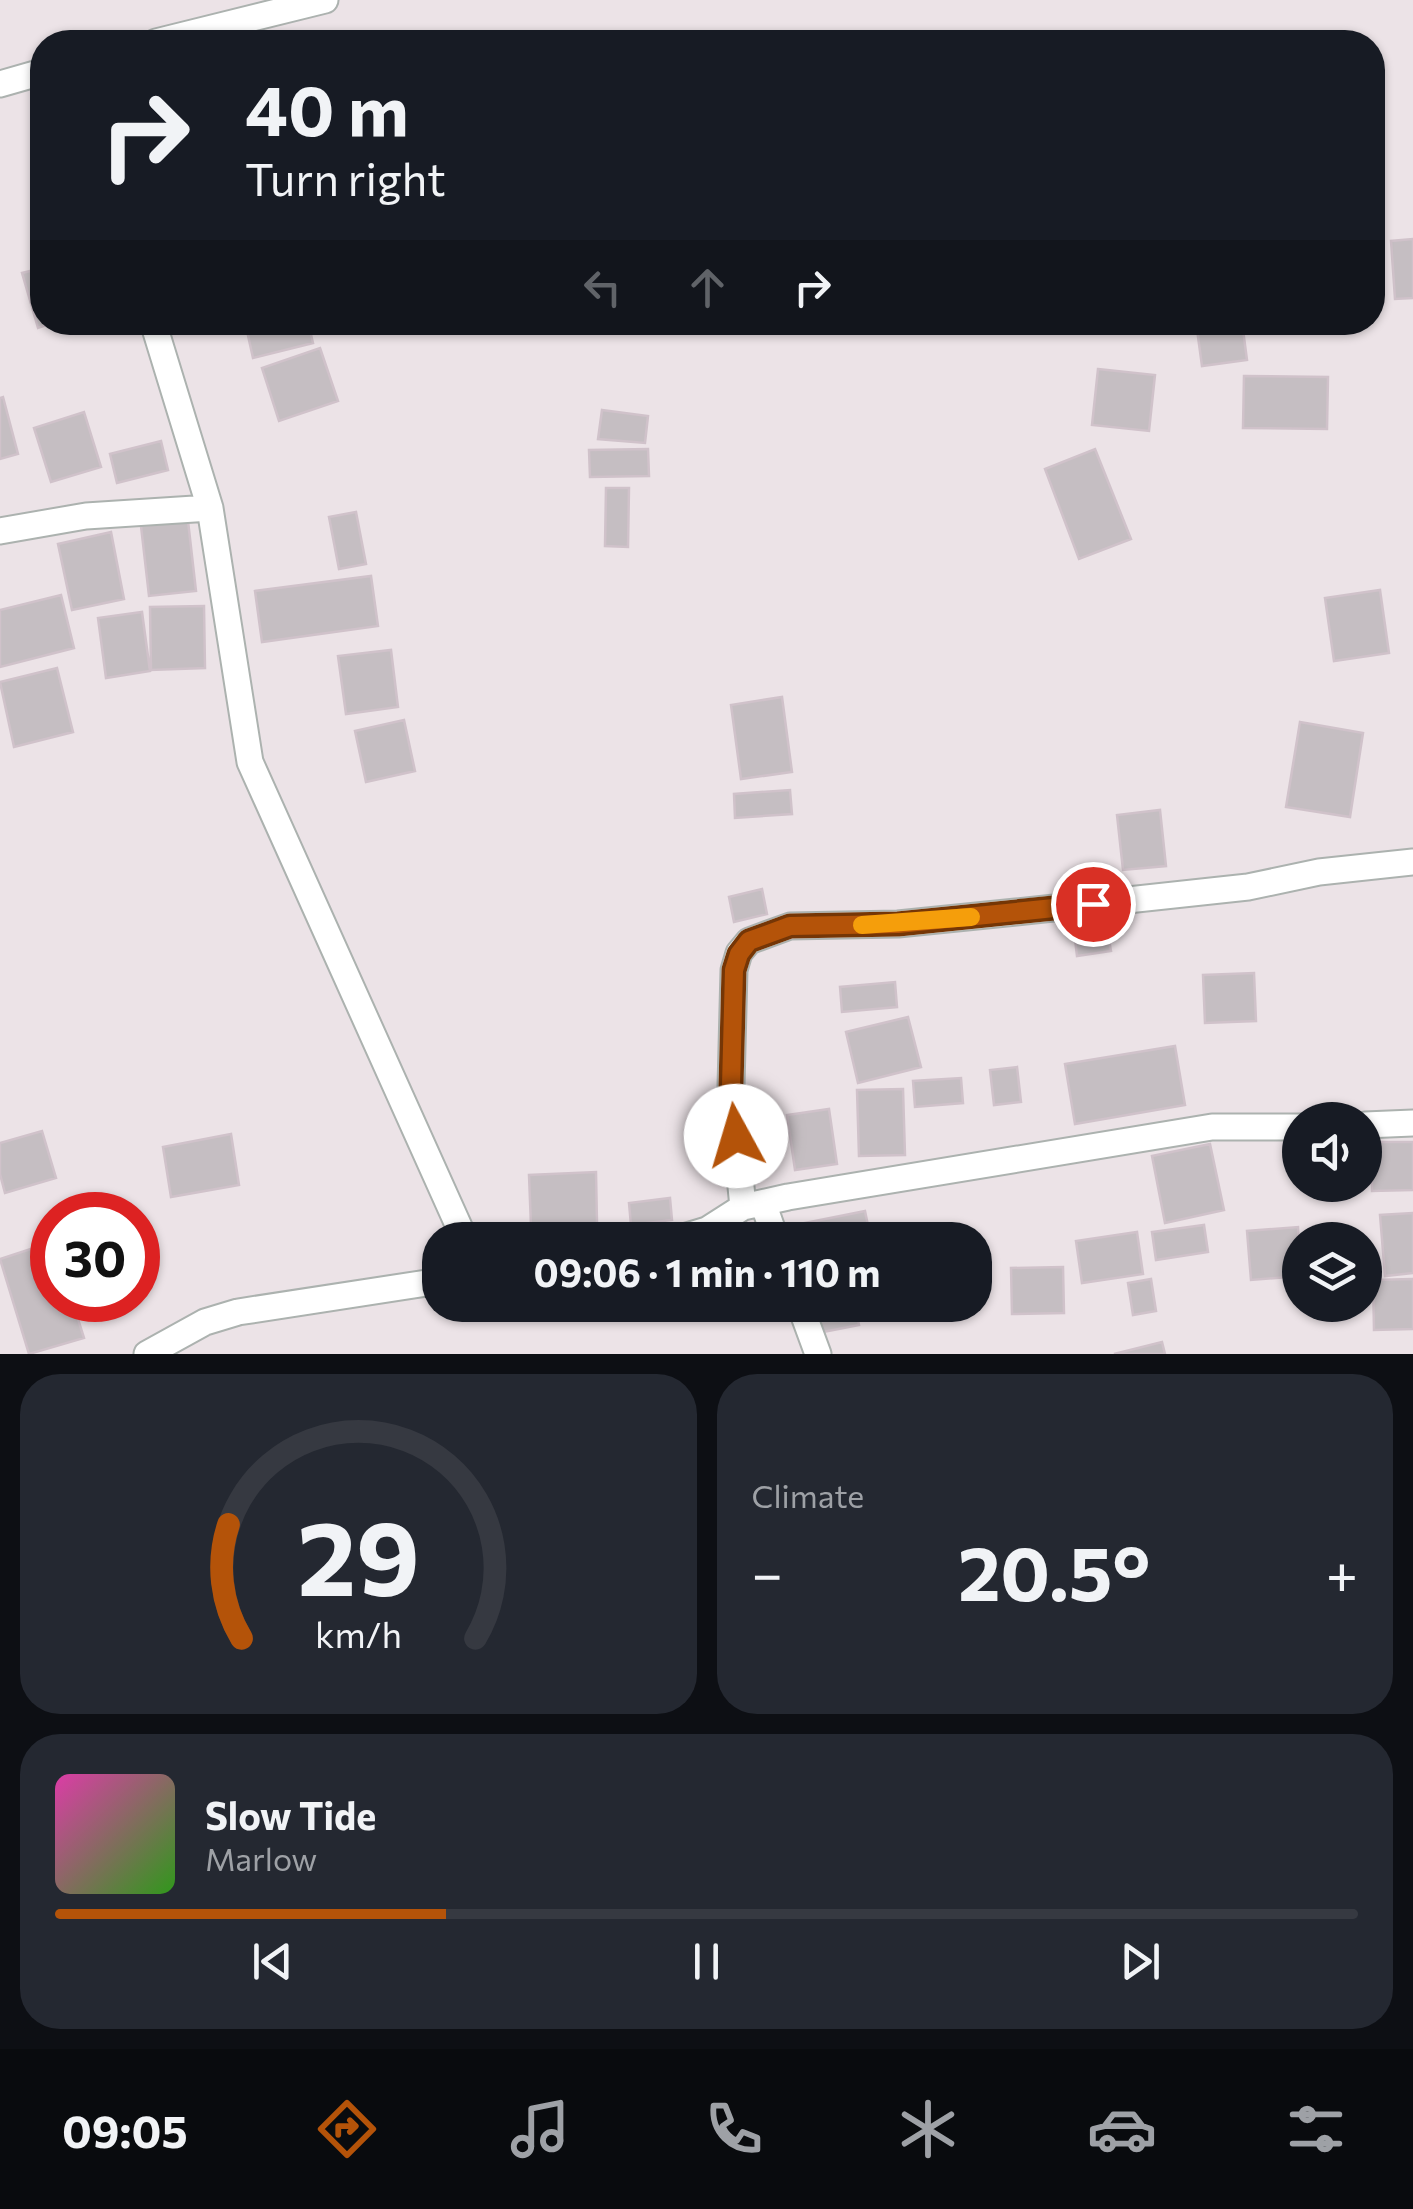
<!DOCTYPE html>
<meta charset="utf-8">
<style>
body{margin:0;font-family:Commissioner,sans-serif;background:#242831;color:#f1f3f6;height:100vh;display:flex;flex-direction:column;font-size:38px;white-space:nowrap}
*{box-sizing:border-box;margin:0}
p{font-size:32px;color:#9ea1a6}
.icon{flex:none;width:55px;height:55px;fill:none;stroke:currentColor;stroke-width:2;stroke-linecap:round;stroke-linejoin:round}
.map{position:relative;height:1354px;overflow:hidden}
.panel{display:flex;flex-direction:column;gap:20px;padding:20px;background:#0d0f14;flex:1}
.panel>*{flex:none}
.top-card{position:absolute;left:30px;top:30px;width:1355px;height:305px;border-radius:40px;box-shadow:0 2px 8px #0004;background:#171b24;color:#f1f3f6;overflow:hidden}
.controls{position:absolute;left:1282px;top:1102px;display:grid;gap:20px}
.controls a{display:grid;place-items:center;width:100px;height:100px;border-radius:50%;background:#171b24;box-shadow:0 2px 8px #0004;font-size:50px}
.speed{position:absolute;left:30px;top:1192px;display:flex;gap:20px;font-size:50px;font-weight:700;text-align:center}
.speed>*{display:grid;place-content:center;width:130px;height:130px;border-radius:50%;background:#171b24;box-shadow:0 2px 8px #0004;line-height:1}
.speed .limit{border:15px solid #d22;background:#fff;color:#111}
.pin{position:absolute;display:grid;place-items:center;width:85px;height:85px;color:#fff;margin:-42px;border:5px solid #fff;border-radius:50%;box-shadow:0 2px 10px #0007}
.me{position:absolute;width:110px;margin:-55px;rotate:354deg;stroke-linejoin:round;filter:drop-shadow(0 0 8px #0008)}
.turn{display:flex;align-items:center;gap:35px;height:210px;padding:0 50px;font-size:45px}
.turn .icon{width:130px;height:130px;stroke-width:2.5}
.turn b{display:block;font-size:70px;line-height:85px}
.lanes{display:flex;align-items:center;height:95px;padding:0 50px;background:#0003;justify-content:center;gap:50px;direction:ltr}
.lanes .off{opacity:.35}
.big{font-size:75px;font-weight:700;line-height:1.1}
.panel .tile{flex:1;display:flex;flex-direction:column;justify-content:center;gap:15px;min-width:0;padding:0 35px;border-radius:40px;background:#242831}
.panel .dial{align-items:center;gap:0}
.dial svg{height:260px;overflow:visible;fill:none;stroke:#363941;stroke-width:7;stroke-linecap:round;text-anchor:middle}
.dial text{fill:#f1f3f6;stroke:none}
.song{display:flex;align-items:center;gap:30px}
.cover{width:120px;height:120px;border-radius:15px;background:linear-gradient(135deg,hsl(320 70% 55%),hsl(110 70% 35%))}
.played{height:10px;border-radius:5px;background:linear-gradient(90deg,#b45309 30%,#363941 30%)}
.keys{display:flex;justify-content:space-around;direction:ltr}
.heat{display:flex;justify-content:space-between;align-items:center;font-size:55px;direction:ltr}
.panel .tiles{flex:1;display:grid;gap:20px;grid-template-columns:1fr 1fr}
.tile:last-child{grid-column:span 2}
.trip{position:absolute;left:422px;top:1222px;width:570px;height:100px;border-radius:40px;background:#171b24;box-shadow:0 2px 8px #0004;font-weight:700;line-height:100px;text-align:center}
.tab-bar{display:flex;height:160px;justify-content:space-around;align-items:center;background:#090b0e;color:#9ea1a6}
.tab-bar .icon{width:70px;height:70px}
.tab-bar .selected{color:#b45309}
.tab-bar b{font-size:45px;color:#f1f3f6}
.map>svg:first-child{display:block}
</style>
<div class="map">
<svg width="1413" height="1354" viewBox="0 0 1413 1354">
<rect width="100%" height="100%" fill="#ece3e7"/>
<path fill="#c5bec2" stroke="#d0c2ca" stroke-width="2.5" d="M1413 239V298L1395 299 1391 241Z
M42 268V322H55L38 328 22 273Z
M245 322H308L313 343 253 358Z
M1196 322H1242L1247 360 1202 366Z
M320 348 338 401 279 421 262 368Z
M1098 369 1155 375 1149 431 1092 425Z
M1244 376 1328 377 1327 429 1243 428Z
M3 397 18 454 0 459V398Z
M602 410 648 416 645 443 598 439Z
M84 412 101 467 51 482 34 428Z
M161 441 168 470 117 483 110 454Z
M648 449 649 476 590 477 589 450Z
M1095 449 1131 539 1079 559 1045 469Z
M606 488H629L628 547 605 546Z
M356 512 366 564 339 569 329 517Z
M188 521 196 591 149 596 141 526Z
M111 532 124 599 72 610 58 544Z
M371 576 378 626 262 642 255 591Z
M1380 590 1389 653 1334 661 1325 598Z
M61 595 74 648 0 667V610Z
M204 606 205 668 151 670 150 607Z
M142 612 150 671 106 678 98 618Z
M391 650 398 707 346 714 338 656Z
M57 668 73 732 14 747 0 682Z
M782 697 792 772 741 779 731 705Z
M404 720 415 771 366 782 355 731Z
M1300 722 1363 733 1350 817 1286 807Z
M790 790 792 814 735 818 734 794Z
M1160 810 1166 866 1123 870 1117 815Z
M762 889 767 914 734 922 729 897Z
M1105 917 1111 951 1077 956 1073 922Z
M1254 973 1256 1021 1205 1023 1203 975Z
M895 982 897 1007 842 1012 840 987Z
M908 1017 921 1067 858 1083 846 1032Z
M1175 1046 1185 1105 1075 1124 1065 1064Z
M1017 1067 1021 1102 994 1105 990 1070Z
M961 1078 963 1103 915 1107 913 1081Z
M903 1089 905 1155 859 1156 857 1090Z
M829 1109 837 1164 795 1170 787 1115Z
M42 1131 56 1178 5 1193 0 1174V1143Z
M231 1134 239 1185 171 1197 163 1147Z
M1372 1142H1413V1190L1372 1191Z
M1210 1144 1224 1210 1165 1223 1152 1156Z
M596 1172 597 1223 531 1226 529 1175Z
M670 1198 672 1220 631 1225 629 1203Z
M865 1211 871 1240H803L800 1224Z
M1413 1213V1273L1385 1276 1380 1215Z
M1204 1225 1208 1252 1156 1260 1152 1232Z
M1298 1227 1300 1276 1251 1280 1247 1231Z
M1137 1232 1143 1274 1082 1283 1076 1241Z
M52 1242V1300H72L84 1338 29 1354 0 1259Z
M1063 1267 1064 1313 1012 1314 1011 1268Z
M1151 1279 1156 1311 1133 1315 1128 1283Z
M1413 1279V1329L1374 1330 1373 1280Z
M813 1305H855L859 1325 818 1333Z
M902 1305H966L967 1313 903 1317Z
M1162 1342 1165 1354H1114Z"/>
<g fill="none" stroke-linecap="round" stroke-linejoin="round">
<g stroke="#acb2af" stroke-width="29">
<path id="minor" d="M156 42 325 0
M0 84 42 72
M153 322 210 508 250 762 465 1240
M0 531 86 516 210 508
M1365 1125 1413 1123
M763 1203 776 1240
M743 1207 788 1197 1212 1127H1300
M674 1240 707 1230 743 1207 731 1086 734 970 739 953 749 941 790 926 898 924 1016 912 1248 887 1319 872 1413 862
M800 1305 818 1354
M147 1354 205 1322 238 1312 440 1281"/>
</g>
<use href="#minor" stroke="#fff" stroke-width="25"/>
</g>
<g fill="none" stroke-linecap="round" stroke-linejoin="round">
<g stroke="#753606" stroke-width="25">
<path id="route" d="M736 1136 731 1086 734 970 739 954 749 941 790 926 898 924 1093 904"/>
</g>
<use href="#route" stroke="#b45309" stroke-width="18"/>
<path stroke="#f59e0b" stroke-width="18" d="M862 925 971 917"/>
</g>
</svg>
<div class="controls">
<a><svg class="icon" aria-label="sound" viewBox="0 0 24 24"><path d="M4 9h4l5-4v14l-5-4H4zM17 9q2 3 0 6"/></svg></a>
<a><svg class="icon" aria-label="layers" viewBox="0 0 24 24"><path d="M12 4l9 5-9 5-9-5zM3 14l9 5 9-5"/></svg></a>
</div>
<div class="speed"><div class="limit">30</div></div>
<div class="pin" style="left:1093px;top:904px;background:#d93025"><svg class="icon" aria-label="arrive" viewBox="0 0 24 24"><path d="M6 21V4h12l-3 4 3 4H6"/></svg></div>
<svg class="me" style="left:736px;top:1136px" viewBox="-20 -20 40 40"><circle r="19" fill="#fff"/><path d="M0-13L10 11 0 6-10 11z" fill="#b45309"/></svg>
<div class="trip">09:06 · 1 min · 110 m</div>
<div class="top-card">
<div class="turn"><svg class="icon" aria-label="right" viewBox="0 0 24 24"><path d="M7 20v-9h11M14 6l5 5-5 5"/></svg><div><b>40 m</b>Turn right</div></div>
<div class="lanes"><svg class="icon off" aria-label="left" viewBox="0 0 24 24"><path d="M17 20v-9H6M10 6l-5 5 5 5"/></svg><svg class="icon off" aria-label="ahead" viewBox="0 0 24 24"><path d="M12 20V5M6 11l6-6 6 6"/></svg><svg class="icon" aria-label="right" viewBox="0 0 24 24"><path d="M7 20v-9h11M14 6l5 5-5 5"/></svg></div>
</div>
</div>
<section class="panel">
<div class="tiles">
<div class="tile dial"><svg viewBox="0 0 100 80">
<path d="M14 69A42 42 0 1 1 86 69"/>
<path d="M14 69A42 42 0 0 1 10 34" stroke="#b45309"/>
<text x="50" y="56" font-size="32" font-weight="700">29</text>
<text x="50" y="72" font-size="11">km/h</text>
</svg></div>
<div class="tile"><p>Climate</p>
<div class="heat"><a>−</a><b class="big">20.5°</b><a>+</a></div>
</div>
<div class="tile">
<div class="song"><i class="cover"></i><div><b>Slow Tide</b><p>Marlow</p></div></div>
<div class="played"></div>
<div class="keys"><svg class="icon" aria-label="previous" viewBox="0 0 24 24"><path d="M18 5L8 12l10 7zM5 5v14"/></svg><svg class="icon" aria-label="pause" viewBox="0 0 24 24"><path d="M8 5v14M16 5v14"/></svg><svg class="icon" aria-label="next" viewBox="0 0 24 24"><path d="M6 5l10 7-10 7zM19 5v14"/></svg></div>
</div>
</div>
</section>
<nav class="tab-bar">
<b>09:05</b>
<svg class="icon selected" aria-label="directions" viewBox="0 0 24 24"><path d="M12 3l9 9-9 9-9-9zM9 14v-3h6M13 9l2 2-2 2"/></svg>
<svg class="icon" aria-label="music" viewBox="0 0 24 24"><path d="M9 18V5l10-2v13"/><circle cx="6" cy="18" r="3"/><circle cx="16" cy="16" r="3"/></svg>
<svg class="icon" aria-label="phone" viewBox="0 0 24 24"><path d="M5 4h4l2 5-3 2q2 4 5 5l2-3 5 2v4C11 20 4 13 5 4z"/></svg>
<svg class="icon" aria-label="climate" viewBox="0 0 24 24"><path d="M12 3v18M4 7l16 10M4 17L20 7"/></svg>
<svg class="icon" aria-label="car" viewBox="0 0 24 24"><path d="M5 17H2v-5l4-1 3-4h7l3 4 3 1v5h-3M9 17h6M6 11h13"/><circle cx="7" cy="17" r="2"/><circle cx="17" cy="17" r="2"/></svg>
<svg class="icon" aria-label="filters" viewBox="0 0 24 24"><path d="M4 7h16M4 17h16"/><circle cx="9" cy="7" r="2"/><circle cx="15" cy="17" r="2"/></svg>
</nav>
